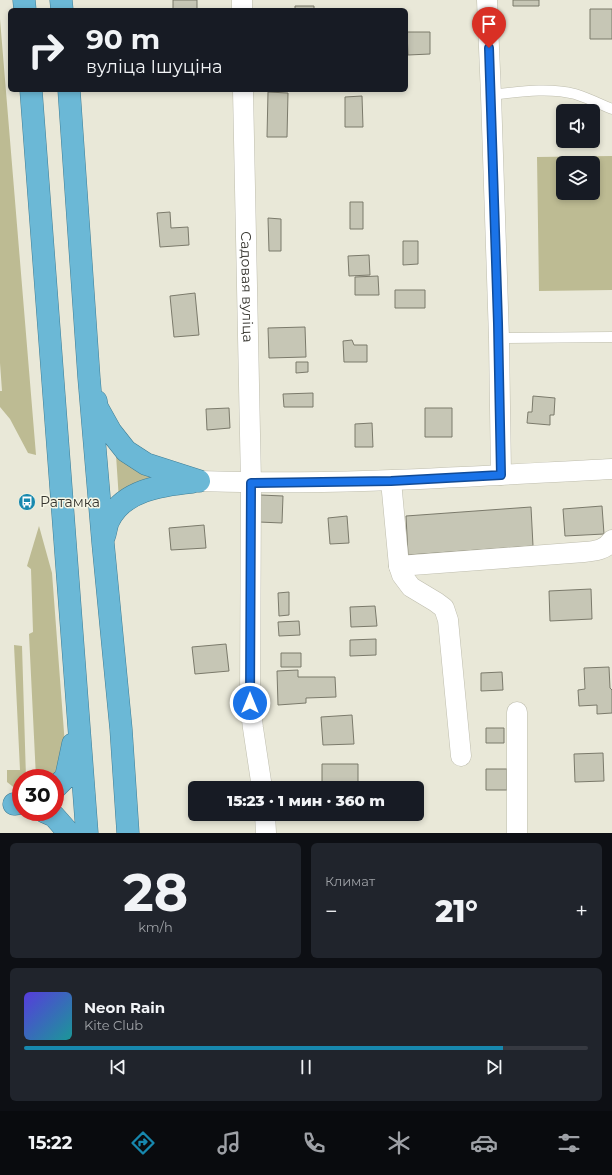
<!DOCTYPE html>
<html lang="ru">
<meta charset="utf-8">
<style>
body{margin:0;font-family:Montserrat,sans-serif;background:#20242c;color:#f1f3f6;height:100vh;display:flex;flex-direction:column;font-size:15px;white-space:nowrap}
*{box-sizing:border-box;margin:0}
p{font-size:13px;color:#9ea1a6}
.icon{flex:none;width:22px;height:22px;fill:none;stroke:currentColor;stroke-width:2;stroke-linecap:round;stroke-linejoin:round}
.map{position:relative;height:833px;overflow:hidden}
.panel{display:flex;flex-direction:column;gap:10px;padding:10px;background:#0d0f14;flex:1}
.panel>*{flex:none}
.banner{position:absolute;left:8px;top:8px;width:400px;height:84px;border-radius:6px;box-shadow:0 2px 6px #0003;background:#171b24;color:#f1f3f6;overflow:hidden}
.controls{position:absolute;left:556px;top:104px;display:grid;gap:8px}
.controls a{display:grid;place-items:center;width:44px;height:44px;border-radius:6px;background:#171b24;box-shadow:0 2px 6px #0003;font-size:20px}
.speed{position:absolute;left:12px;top:769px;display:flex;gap:8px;font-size:20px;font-weight:700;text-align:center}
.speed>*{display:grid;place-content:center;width:52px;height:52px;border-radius:50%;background:#171b24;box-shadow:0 2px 6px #0003;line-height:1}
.speed .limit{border:6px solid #d22;background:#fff;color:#111}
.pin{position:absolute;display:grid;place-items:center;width:34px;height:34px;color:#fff;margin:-41px -17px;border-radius:50% 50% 50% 0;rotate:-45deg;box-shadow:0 0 4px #0007}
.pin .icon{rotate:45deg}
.me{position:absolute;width:44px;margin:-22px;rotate:0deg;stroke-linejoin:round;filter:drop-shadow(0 0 3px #0008)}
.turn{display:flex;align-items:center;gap:14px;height:84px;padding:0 12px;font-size:18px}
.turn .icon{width:52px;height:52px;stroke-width:2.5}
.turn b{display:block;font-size:28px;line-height:34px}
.big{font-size:30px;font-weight:800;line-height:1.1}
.panel .tile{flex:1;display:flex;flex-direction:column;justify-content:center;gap:6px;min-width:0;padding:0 14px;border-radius:6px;background:#20242c}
.panel .dial{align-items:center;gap:0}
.dial b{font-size:52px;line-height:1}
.song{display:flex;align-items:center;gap:12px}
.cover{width:48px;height:48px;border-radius:6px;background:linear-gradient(135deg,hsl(250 70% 55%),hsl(180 70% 35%))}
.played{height:4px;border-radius:2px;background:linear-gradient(90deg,#1788ae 85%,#363941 85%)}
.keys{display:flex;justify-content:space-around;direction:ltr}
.heat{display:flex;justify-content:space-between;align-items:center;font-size:22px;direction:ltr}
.panel .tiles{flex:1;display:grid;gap:10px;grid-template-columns:1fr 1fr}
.tile:last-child{grid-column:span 2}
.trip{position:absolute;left:188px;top:781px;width:236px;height:40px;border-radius:6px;background:#171b24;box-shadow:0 2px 6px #0003;font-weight:800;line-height:40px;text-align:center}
.menu{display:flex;height:64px;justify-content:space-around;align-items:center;background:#090b0e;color:#9ea1a6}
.menu .icon{width:28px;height:28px}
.menu .selected{color:#1788ae}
.menu b{font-size:18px;color:#f1f3f6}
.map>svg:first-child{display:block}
</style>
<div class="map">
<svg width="612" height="833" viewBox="0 0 612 833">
<rect width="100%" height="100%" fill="#e9e8d8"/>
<path fill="#bdbb93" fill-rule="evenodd" d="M0 19 36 455 28 453 10 419 0 407V391H2L0 363Z
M612 156V290L539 291 537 157ZM563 163H593V193H563Z
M116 455 162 479 119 500Z
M39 526 52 573 66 759 55 778H36L29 634 33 632 31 569 27 566Z
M14 645 22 646 26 778H21V793L7 782V770H20Z"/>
<path fill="#c6c6b5" stroke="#7b7a6b" d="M173 0H197V10H173Z
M513 0H539V6H513Z
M295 6H314V10H295Z
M590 9H612V39H590Z
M407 32H430V54L408 55Z
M268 92 288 93 287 137H267Z
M362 96 363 127H345V97Z
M350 202H363V229H350Z
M170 212 171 228 188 227 189 245 160 247 157 213Z
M268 218 281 219V251H269Z
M403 241H418V264L403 265Z
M369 255 370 275 349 276 348 256Z
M378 276 379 295H355V277Z
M395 290H425V308H395Z
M195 293 199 335 174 337 170 296Z
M305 327 306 357 269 358 268 328Z
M352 340 354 345H367V362H344L343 341Z
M296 362H308V372L296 373Z
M313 393V407H284L283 394Z
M533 396 555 398 554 415H550V425L527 423 528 412H532Z
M229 408 230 428 207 430 206 409Z
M425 408H452V437H425Z
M372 423 373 447H355V424Z
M260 495 283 496 282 523 259 522Z
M602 506 604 534 565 536 563 509Z
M531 507 533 546 408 555 406 516Z
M347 516 349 543 330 544 328 518Z
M204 525 206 548 171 550 169 528Z
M591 589 592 619 550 621 549 591Z
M289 592V615L279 616 278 593Z
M375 606 377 626 351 627 350 607Z
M299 621 300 635 279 636 278 622Z
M376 639V655L350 656V640Z
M226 644 229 671 195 674 192 647Z
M281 653H301V667H281Z
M609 667 610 688 612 690V713L597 714V705L579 706 578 690 585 689 584 668Z
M298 670V677H335L336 697 306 698V703L278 705 277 671Z
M502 672 503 690 481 691V673Z
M352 715 354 744 323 745 321 717Z
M486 728H504V743H486Z
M603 753 604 781 575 782 574 754Z
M322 764H358V788H322Z
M486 769H507V790H486Z"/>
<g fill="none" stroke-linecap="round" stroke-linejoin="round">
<g stroke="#bebdad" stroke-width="11">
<path id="service" d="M491 95C518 92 548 87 575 94 588 98 600 104 612 109
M499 338 612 337"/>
</g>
<g stroke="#bebdad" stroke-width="21">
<g id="minor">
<path d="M242 0V10"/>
<path d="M487 0 491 95 499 338 501 475"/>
<path id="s1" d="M243 90 251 483 250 703 253 728 262 788"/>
<path d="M199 481C337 486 475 476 612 469"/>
<path d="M391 481 399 566 402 575 411 587 436 602 444 608 448 620 461 756"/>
<path d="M399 566 584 552C595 551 606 550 612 540"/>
<path d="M517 712V833"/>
<path d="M265 814 266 833"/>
</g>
</g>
<g stroke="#407e95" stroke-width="23">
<path id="trunk" d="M24 0 25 10
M61 0 62 10
M31 90 87 833
M69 90 89 378 103 543 121 729 128 833
M96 401 97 407 111 432 126 451 146 464 199 481
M104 537C106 532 106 527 108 522 122 490 162 485 192 482
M55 788 66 777 73 744
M14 804 21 803
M45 812 54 816 69 833"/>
</g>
<use href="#service" stroke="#fff" stroke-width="10"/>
<use href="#minor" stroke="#fff" stroke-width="20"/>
<use href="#trunk" stroke="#6bb8d6" stroke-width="22"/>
</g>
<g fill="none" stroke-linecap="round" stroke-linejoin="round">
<g stroke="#114b97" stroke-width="10">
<path id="route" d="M250 703 251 483 391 481 501 475 498 323 489 48"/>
</g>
<use href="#route" stroke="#1a73e8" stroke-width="7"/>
</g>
<defs>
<g id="bus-disc" transform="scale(0.9)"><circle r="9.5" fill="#1788ae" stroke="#f6f6e5"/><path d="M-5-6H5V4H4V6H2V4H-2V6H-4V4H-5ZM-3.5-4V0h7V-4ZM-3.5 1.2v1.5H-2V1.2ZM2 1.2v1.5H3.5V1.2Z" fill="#fff"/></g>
</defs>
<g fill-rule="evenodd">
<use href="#bus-disc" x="27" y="502"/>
</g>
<g text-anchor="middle" stroke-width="3" stroke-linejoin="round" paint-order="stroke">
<g font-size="14" fill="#35342e" stroke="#f6f6e5">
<text dy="5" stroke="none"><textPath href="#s1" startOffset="197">Садовая вуліца</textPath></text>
</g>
<g font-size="14" fill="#35342e" stroke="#f6f6e5" text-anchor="start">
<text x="40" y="507">Ратамка</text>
</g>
</g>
</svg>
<div class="controls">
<a><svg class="icon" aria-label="sound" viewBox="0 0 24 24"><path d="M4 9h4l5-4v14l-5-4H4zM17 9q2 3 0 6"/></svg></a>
<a><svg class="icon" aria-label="layers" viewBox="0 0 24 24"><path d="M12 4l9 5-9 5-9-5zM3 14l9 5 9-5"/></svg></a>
</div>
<div class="speed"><div class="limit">30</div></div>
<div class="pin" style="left:489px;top:48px;background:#d93025"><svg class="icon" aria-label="arrive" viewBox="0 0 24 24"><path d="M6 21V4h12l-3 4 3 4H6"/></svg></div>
<svg class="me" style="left:250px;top:703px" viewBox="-20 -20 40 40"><circle r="17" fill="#1a73e8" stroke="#fff" stroke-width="3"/><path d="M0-11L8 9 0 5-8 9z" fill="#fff"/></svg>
<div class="trip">15:23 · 1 мин · 360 m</div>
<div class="banner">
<div class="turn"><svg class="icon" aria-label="right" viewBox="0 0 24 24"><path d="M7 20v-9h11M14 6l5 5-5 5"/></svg><div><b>90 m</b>вуліца Ішуціна</div></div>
</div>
</div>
<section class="panel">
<div class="tiles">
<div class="tile dial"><b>28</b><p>km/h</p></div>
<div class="tile"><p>Климат</p>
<div class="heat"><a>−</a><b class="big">21°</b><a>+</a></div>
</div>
<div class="tile">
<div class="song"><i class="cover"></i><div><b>Neon Rain</b><p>Kite Club</p></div></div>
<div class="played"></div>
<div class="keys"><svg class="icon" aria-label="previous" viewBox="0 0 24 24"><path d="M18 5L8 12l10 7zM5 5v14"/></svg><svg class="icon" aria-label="pause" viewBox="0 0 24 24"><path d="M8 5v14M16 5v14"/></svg><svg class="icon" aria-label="next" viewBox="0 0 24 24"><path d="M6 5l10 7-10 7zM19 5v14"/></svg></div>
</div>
</div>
</section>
<nav class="menu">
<b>15:22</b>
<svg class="icon selected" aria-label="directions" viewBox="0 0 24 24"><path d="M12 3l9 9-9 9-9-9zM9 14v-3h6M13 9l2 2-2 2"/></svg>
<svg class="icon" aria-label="music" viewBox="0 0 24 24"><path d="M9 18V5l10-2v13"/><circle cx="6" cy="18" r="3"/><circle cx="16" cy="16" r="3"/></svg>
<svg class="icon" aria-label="phone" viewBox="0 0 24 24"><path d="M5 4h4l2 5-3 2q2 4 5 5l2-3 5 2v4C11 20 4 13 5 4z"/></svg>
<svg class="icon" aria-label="climate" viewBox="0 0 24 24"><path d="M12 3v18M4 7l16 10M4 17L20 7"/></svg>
<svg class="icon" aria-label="car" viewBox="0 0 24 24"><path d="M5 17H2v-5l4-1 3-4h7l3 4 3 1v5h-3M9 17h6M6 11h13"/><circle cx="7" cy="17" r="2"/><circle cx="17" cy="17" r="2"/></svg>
<svg class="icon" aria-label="filters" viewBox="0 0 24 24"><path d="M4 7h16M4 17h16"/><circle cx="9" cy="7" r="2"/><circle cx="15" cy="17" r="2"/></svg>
</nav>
